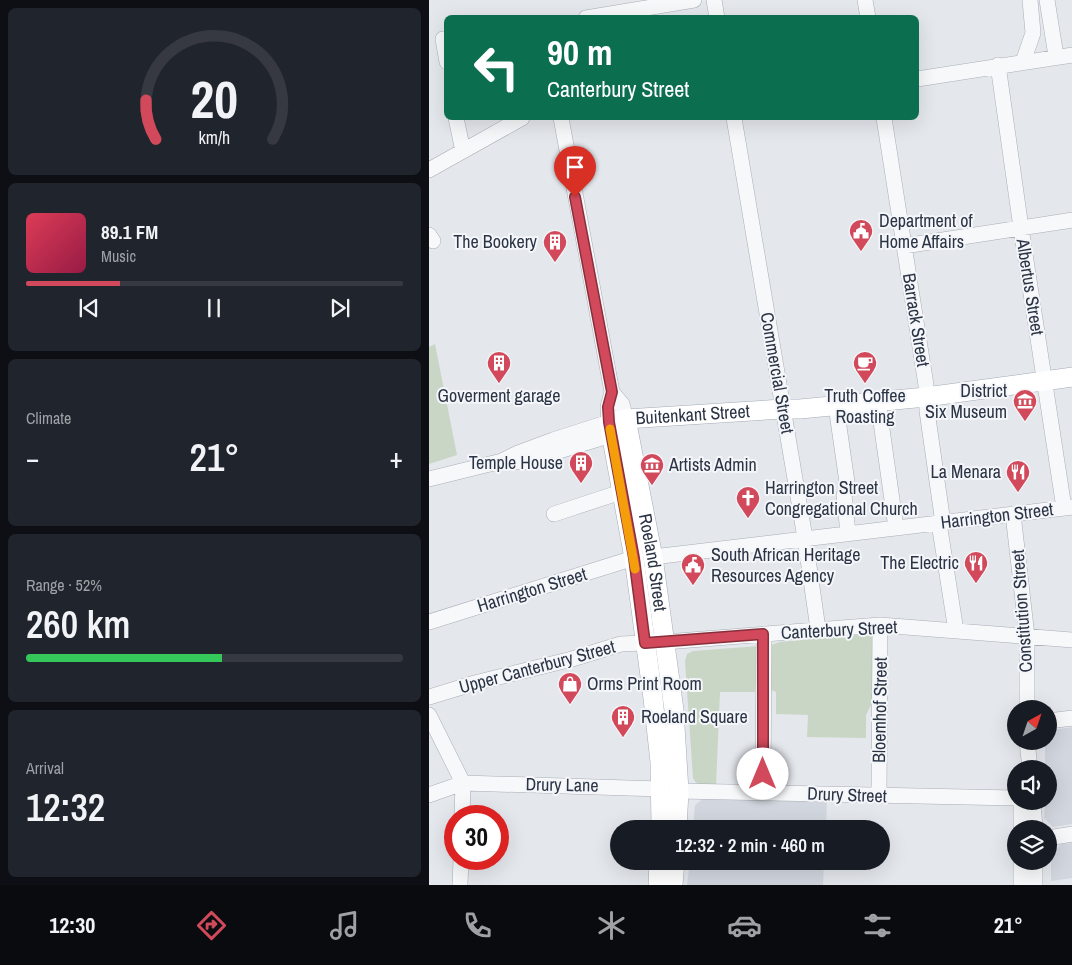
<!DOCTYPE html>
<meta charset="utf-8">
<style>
body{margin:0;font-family:"Archivo Narrow",sans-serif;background:#20242c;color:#f1f3f6;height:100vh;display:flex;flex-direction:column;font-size:19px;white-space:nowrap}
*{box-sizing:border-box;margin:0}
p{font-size:16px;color:#9ea1a6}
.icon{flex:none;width:28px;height:28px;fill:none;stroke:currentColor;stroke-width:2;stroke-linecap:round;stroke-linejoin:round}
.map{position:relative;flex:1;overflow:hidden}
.side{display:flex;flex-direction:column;gap:8px;padding:8px;background:#0d0f14;width:429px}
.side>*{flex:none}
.guide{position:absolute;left:15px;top:15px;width:475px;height:105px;border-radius:8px;box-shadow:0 5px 20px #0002;background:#0b6e4f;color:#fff;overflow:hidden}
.needle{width:32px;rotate:40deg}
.buttons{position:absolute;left:578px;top:700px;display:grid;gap:10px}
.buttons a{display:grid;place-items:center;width:50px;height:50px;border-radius:50%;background:#171b24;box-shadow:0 5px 20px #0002;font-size:25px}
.speed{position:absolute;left:15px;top:805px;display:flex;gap:10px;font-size:25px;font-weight:700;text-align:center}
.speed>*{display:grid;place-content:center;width:65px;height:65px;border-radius:50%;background:#171b24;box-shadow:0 5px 20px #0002;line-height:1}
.speed .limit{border:8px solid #d22;background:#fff;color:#111}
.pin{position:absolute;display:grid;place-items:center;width:42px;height:42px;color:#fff;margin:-51px -21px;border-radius:50% 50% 50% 0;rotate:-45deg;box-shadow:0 0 5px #0007}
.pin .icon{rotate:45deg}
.me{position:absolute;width:55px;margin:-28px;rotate:0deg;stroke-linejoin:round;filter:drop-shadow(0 0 4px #0008)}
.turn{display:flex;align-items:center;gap:18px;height:105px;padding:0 20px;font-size:22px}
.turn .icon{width:65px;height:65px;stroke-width:2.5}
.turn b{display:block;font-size:35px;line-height:42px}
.big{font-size:38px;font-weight:600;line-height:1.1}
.side .tile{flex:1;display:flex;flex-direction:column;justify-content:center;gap:8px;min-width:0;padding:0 18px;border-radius:8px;background:#20242c}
.side .dial{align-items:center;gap:0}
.dial svg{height:130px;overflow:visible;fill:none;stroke:#363941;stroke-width:7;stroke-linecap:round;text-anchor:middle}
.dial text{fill:#f1f3f6;stroke:none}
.song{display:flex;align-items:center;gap:15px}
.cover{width:60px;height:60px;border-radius:8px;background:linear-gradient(135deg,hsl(350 70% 55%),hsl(340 70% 35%))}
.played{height:5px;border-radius:2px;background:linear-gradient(90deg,#d1495b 25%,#363941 25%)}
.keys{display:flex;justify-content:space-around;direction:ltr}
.heat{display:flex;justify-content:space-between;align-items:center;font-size:28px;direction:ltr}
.charge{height:8px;border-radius:4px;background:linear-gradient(90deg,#34c759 52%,#363941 0)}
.trip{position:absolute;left:181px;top:820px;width:280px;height:50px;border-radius:25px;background:#171b24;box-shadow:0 5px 20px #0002;font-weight:600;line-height:50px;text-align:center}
.tab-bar{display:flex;height:80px;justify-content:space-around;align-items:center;background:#090b0e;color:#9ea1a6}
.tab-bar .icon{width:35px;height:35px}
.tab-bar .selected{color:#d1495b}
.tab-bar b{font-size:22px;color:#f1f3f6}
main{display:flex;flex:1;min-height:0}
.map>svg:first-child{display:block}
</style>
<main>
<section class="side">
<div class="tile dial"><svg viewBox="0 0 100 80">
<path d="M14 69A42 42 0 1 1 86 69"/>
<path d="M14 69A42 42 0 0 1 8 45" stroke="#d1495b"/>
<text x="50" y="56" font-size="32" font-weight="700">20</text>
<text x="50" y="72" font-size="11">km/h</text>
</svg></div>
<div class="tile">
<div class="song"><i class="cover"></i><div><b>89.1 FM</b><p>Music</p></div></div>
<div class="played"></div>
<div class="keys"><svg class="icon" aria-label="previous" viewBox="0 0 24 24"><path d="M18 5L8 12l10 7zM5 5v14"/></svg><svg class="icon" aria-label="pause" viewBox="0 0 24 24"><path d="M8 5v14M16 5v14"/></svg><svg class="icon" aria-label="next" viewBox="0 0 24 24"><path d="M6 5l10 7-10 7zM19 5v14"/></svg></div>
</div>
<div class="tile"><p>Climate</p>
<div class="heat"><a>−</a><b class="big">21°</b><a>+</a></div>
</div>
<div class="tile"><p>Range · 52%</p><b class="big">260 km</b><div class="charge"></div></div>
<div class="tile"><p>Arrival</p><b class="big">12:32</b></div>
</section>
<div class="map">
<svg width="644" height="885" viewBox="0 0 644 885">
<rect width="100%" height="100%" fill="#e4e7ec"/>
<path fill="#d2d6de" d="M644 727 643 824 624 827 615 818 616 801H619V769H616V741H619V733L622 730Z
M275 798 398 800 397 829H264L266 805Z
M644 843 643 878 622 881V855L632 844Z
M261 861H395L394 885H258Z"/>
<path fill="#c9d6c5" d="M6 344 28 455 0 464V347Z
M442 633 445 636 444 701 437 715V738L378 737 379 715 347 714V692L342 690V645L351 642Z
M330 646 326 692H291L287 786C277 786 269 788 264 778L256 661 258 654 264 651Z"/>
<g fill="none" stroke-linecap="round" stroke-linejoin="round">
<g stroke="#a9aeb7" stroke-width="16">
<path id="minor" d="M285 0 288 18
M436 0 439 18
M618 0 627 56
M157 18 265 0
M14 39 18 62
M594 62 604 33 601 0
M569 65 592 228 635 508
M488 79 644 55
M27 118 34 151
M132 118 183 392 193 404 197 419
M305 118 376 538 389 629
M455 118 497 385 498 411 514 523
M0 170 93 118
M0 235 4 241
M475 246 644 220
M449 401 467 528
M407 406 419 489 415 495 419 533
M79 461 94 462 182 435
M0 479 73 461 89 453 124 440 180 422 179 407 183 392
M125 514 192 492
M584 514 598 636V709
M510 523 527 631
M224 557 644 507
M0 622 205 558
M0 697 46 683 143 659 192 644 236 642 451 625 644 640
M0 715 34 783 33 816
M619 721 644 718
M598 741 601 769
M250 791 586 798
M334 792 335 634
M0 795 34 783 232 789
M450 796 451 625
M592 801V829
M604 801 606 829
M619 838 644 834
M31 885 32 859
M592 885V861
M606 885V861"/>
</g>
<g stroke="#a3abb8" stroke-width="20">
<g id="major">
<path id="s1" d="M197 419 224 557 245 710 250 791 248 829"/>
<path id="s2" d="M232 829 231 762 224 698 205 558 180 422 197 419 354 409H371L497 397 644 377"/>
<path d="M229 885 230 861"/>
<path d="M244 885 246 861"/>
</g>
</g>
<use href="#minor" stroke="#f7f8fa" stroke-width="15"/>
<use href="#major" stroke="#fff" stroke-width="19"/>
</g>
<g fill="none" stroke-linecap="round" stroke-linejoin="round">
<g stroke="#882f3b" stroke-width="12">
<path id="route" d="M146 197 183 392 179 407 180 422 205 558 216 643 334 634V774"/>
</g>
<use href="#route" stroke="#d1495b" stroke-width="9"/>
<path stroke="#f59e0b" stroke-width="9" d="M181 429 206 569"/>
</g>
<defs>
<g id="civic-pin" transform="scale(1.25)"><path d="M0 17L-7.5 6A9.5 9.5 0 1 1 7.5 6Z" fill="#d1495b" stroke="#f4f6f9"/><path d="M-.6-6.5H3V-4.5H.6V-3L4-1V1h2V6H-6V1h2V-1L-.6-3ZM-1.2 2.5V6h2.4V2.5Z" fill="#fff"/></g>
<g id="building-pin" transform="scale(1.25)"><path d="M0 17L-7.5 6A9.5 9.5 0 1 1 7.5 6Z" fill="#d1495b" stroke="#f4f6f9"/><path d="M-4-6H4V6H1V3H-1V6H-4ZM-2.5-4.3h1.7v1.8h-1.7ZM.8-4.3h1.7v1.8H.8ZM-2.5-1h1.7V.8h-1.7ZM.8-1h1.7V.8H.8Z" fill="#fff"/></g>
<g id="cafe-pin" transform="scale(1.25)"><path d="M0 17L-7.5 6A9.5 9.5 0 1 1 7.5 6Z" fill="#d1495b" stroke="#f4f6f9"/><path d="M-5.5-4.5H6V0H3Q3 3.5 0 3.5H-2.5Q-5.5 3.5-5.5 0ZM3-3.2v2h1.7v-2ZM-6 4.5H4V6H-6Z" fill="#fff"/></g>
<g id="museum-pin" transform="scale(1.25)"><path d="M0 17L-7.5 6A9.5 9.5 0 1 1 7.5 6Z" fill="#d1495b" stroke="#f4f6f9"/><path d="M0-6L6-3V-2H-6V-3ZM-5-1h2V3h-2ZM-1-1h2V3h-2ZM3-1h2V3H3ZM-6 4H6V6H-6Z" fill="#fff"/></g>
<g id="restaurant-pin" transform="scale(1.25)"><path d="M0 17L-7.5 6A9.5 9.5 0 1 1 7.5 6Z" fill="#d1495b" stroke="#f4f6f9"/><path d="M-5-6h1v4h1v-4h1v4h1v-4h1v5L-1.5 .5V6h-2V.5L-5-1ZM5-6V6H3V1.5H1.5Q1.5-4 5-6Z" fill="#fff"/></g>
<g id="church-pin" transform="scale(1.25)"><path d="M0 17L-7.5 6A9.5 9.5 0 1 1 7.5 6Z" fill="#d1495b" stroke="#f4f6f9"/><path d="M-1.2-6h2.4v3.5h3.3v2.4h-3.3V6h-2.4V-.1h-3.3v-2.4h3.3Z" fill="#fff"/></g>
<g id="shop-pin" transform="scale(1.25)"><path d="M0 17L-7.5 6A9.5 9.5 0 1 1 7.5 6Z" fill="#d1495b" stroke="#f4f6f9"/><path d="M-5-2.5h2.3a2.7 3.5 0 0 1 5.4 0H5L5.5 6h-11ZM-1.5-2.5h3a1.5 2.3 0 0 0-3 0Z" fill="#fff"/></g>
</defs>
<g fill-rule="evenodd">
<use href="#civic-pin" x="432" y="231"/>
<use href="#building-pin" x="126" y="242"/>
<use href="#building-pin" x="70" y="363"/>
<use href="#cafe-pin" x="436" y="363"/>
<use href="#museum-pin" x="596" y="401"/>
<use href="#building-pin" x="152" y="463"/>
<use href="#museum-pin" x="223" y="465"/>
<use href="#restaurant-pin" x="589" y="472"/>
<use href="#church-pin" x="319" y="498"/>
<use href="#restaurant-pin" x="547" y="563"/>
<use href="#civic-pin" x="264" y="565"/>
<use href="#shop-pin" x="141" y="684"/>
<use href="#building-pin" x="194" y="717"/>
</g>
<g text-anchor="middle" stroke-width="4" stroke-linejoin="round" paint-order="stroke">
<g font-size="18" fill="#2b3445" stroke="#f4f6f9" text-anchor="start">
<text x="450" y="227">Department of<tspan x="450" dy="21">Home Affairs</tspan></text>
<text x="108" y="248" text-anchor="end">The Bookery</text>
<text x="578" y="397" text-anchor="end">District<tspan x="578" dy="21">Six Museum</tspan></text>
<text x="70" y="402" text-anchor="middle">Goverment garage</text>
<text x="436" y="402" text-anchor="middle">Truth Coffee<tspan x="436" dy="21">Roasting</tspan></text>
<text x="134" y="469" text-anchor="end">Temple House</text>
<text x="240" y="471">Artists Admin</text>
<text x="572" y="478" text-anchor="end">La Menara</text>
<text x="336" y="494">Harrington Street<tspan x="336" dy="21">Congregational Church</tspan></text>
<text x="282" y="561">South African Heritage<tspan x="282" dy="21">Resources Agency</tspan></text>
<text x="530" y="569" text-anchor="end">The Electric</text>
<text x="158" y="690">Orms Print Room</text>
<text x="212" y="723">Roeland Square</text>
</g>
<g font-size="18" fill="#2b3445" stroke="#f4f6f9">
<text transform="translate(601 287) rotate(81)" y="6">Albertus Street</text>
<text transform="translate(487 320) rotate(81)" y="6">Barrack Street</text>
<text transform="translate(348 373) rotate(80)" y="6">Commercial Street</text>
<text dy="6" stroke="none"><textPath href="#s2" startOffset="495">Buitenkant Street</textPath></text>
<text transform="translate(568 516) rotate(-7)" y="6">Harrington Street</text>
<text dy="6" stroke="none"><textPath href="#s1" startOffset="146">Roeland Street</textPath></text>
<text transform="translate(103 590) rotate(-17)" y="6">Harrington Street</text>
<text transform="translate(593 611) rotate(-94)" y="6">Constitution Street</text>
<text transform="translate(410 630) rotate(-3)" y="6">Canterbury Street</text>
<text transform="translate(108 667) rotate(-15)" y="6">Upper Canterbury Street</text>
<text transform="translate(451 710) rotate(-89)" y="6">Bloemhof Street</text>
<text transform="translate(133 785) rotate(1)" y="6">Drury Lane</text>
<text transform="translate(418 795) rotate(2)" y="6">Drury Street</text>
</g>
</g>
</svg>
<div class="buttons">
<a><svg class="needle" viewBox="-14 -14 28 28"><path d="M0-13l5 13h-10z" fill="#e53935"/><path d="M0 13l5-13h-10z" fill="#9ea1a6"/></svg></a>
<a><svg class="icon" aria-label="sound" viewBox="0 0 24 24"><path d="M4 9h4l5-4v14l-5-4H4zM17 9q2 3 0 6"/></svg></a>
<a><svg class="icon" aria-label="layers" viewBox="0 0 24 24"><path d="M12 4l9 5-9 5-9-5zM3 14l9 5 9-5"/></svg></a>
</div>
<div class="speed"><div class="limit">30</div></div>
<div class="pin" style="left:146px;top:197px;background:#d93025"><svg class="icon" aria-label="arrive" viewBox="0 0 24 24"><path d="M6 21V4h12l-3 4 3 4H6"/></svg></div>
<svg class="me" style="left:334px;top:774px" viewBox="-20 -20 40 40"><circle r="19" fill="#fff"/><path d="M0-13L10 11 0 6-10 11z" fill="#d1495b"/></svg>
<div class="trip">12:32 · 2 min · 460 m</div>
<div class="guide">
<div class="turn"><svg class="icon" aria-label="left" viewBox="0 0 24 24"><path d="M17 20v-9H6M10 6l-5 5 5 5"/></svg><div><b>90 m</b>Canterbury Street</div></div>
</div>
</div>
</main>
<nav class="tab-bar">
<b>12:30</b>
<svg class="icon selected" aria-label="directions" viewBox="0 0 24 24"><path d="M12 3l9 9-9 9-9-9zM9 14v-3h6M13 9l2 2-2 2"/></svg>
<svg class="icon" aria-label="music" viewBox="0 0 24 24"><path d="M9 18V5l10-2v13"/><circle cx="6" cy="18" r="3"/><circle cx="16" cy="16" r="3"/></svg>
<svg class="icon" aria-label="phone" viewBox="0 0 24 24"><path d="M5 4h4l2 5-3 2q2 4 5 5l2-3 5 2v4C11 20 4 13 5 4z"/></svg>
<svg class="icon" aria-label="climate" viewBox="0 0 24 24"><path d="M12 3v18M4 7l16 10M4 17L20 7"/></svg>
<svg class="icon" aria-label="car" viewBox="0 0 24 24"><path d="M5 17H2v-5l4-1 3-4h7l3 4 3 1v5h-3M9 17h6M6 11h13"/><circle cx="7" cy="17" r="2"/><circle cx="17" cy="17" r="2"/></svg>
<svg class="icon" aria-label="filters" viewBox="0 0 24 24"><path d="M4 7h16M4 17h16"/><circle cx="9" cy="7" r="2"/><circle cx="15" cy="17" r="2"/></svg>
<b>21°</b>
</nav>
